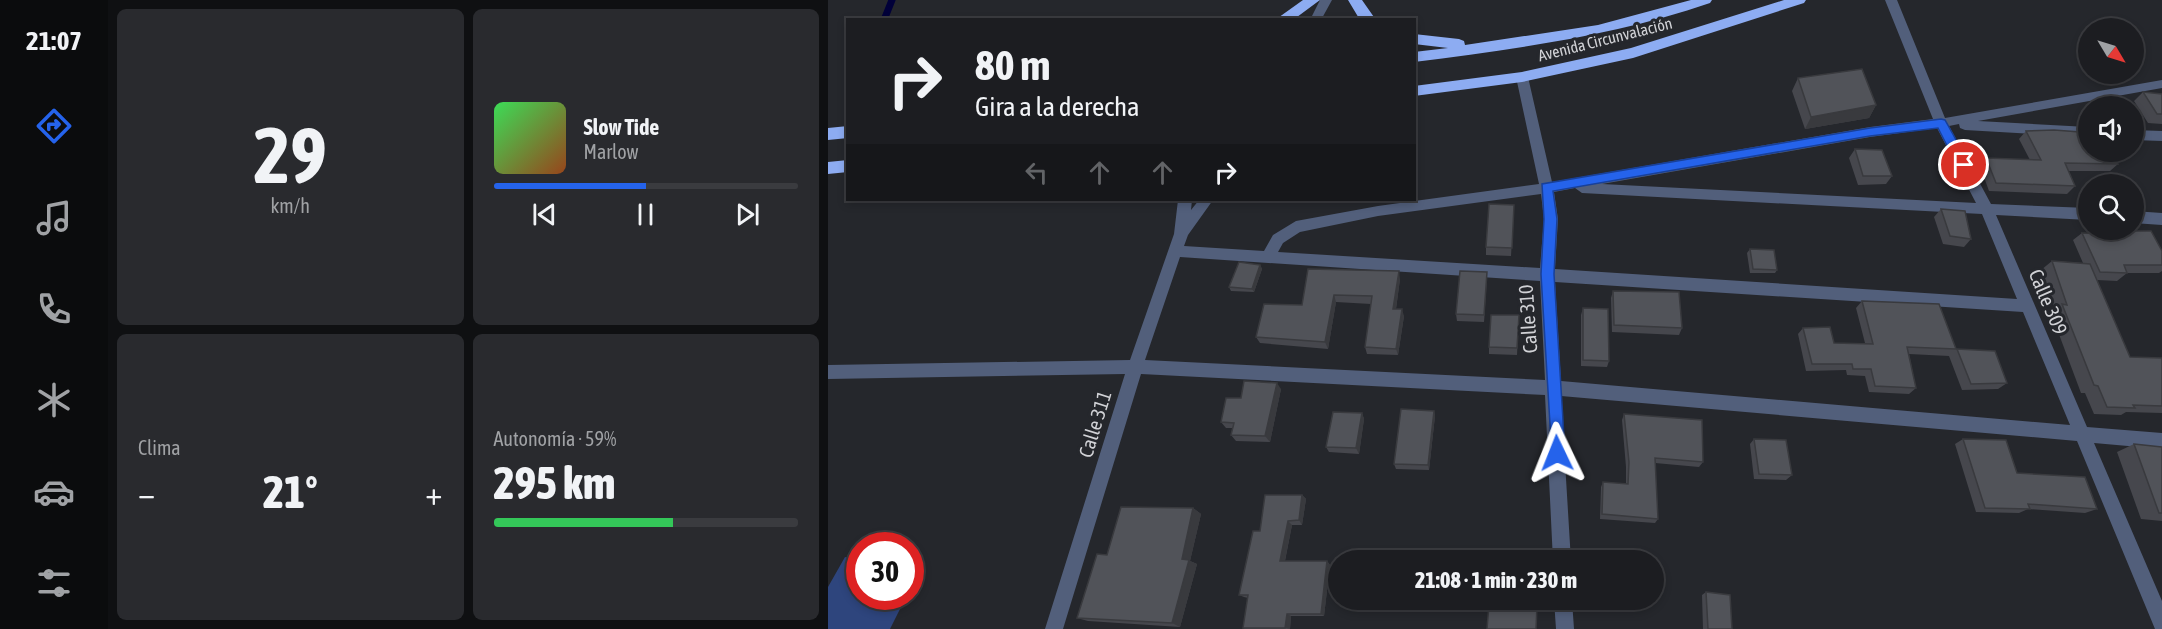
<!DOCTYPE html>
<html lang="es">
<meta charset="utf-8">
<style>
body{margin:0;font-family:"Asap Condensed",sans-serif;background:#292a2e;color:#f1f3f6;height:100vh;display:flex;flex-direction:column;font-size:22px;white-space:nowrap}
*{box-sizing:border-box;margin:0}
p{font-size:20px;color:#a0a2a5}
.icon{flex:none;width:33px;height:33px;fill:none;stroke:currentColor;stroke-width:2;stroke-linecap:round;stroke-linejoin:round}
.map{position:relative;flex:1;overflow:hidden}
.side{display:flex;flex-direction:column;gap:9px;padding:9px;background:#0f1012;width:720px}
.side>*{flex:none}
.top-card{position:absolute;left:18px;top:18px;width:570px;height:183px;border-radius:0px;box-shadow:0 3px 9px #0003,0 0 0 2px #3a3b3f;background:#1c1d21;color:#f1f3f6;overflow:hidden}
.needle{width:39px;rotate:128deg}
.fabs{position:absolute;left:1250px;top:18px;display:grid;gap:12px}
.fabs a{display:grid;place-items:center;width:66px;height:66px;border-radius:50%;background:#1c1d21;box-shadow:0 3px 9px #0003,0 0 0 2px #3a3b3f;font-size:30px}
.speed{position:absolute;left:18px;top:532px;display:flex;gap:12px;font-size:30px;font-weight:700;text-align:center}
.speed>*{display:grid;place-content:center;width:78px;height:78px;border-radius:50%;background:#1c1d21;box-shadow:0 3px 9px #0003,0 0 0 2px #3a3b3f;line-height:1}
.speed .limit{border:9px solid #d22;background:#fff;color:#111}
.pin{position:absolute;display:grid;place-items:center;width:51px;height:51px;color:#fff;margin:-26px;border:3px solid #fff;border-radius:50%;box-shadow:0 2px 6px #0007}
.me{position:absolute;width:66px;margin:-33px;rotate:358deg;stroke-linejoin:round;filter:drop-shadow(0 0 4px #0008)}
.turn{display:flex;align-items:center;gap:21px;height:126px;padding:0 30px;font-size:27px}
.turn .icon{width:78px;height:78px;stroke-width:2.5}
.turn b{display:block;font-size:42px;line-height:51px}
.lanes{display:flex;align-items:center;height:57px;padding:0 30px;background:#0003;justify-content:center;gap:30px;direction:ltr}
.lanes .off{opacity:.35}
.big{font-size:45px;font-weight:800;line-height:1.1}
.side .widget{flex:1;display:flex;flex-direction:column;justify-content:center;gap:9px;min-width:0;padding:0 21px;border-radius:9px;background:#292a2e}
.side .dial{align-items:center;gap:0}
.dial b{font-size:78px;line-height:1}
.song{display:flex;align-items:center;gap:18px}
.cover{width:72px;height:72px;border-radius:9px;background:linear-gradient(135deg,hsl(130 70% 55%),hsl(20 70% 35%))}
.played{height:6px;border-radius:3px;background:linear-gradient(90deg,#2563eb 50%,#3a3b3f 50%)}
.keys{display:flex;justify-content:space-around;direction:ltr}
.heat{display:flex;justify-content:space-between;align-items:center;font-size:33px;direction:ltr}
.charge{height:9px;border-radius:4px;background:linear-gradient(90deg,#34c759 59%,#3a3b3f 0)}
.side .tiles{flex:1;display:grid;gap:9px;grid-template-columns:repeat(2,1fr)}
.trip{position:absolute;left:500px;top:550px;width:336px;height:60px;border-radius:30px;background:#1c1d21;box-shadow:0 3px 9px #0003,0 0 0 2px #3a3b3f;font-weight:800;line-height:60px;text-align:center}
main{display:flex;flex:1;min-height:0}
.tabs{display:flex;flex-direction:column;width:108px;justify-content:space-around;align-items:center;background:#0b0c0d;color:#a0a2a5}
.tabs .icon{width:42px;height:42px}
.tabs .on{color:#2563eb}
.tabs b{font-size:27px;color:#f1f3f6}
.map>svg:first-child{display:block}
</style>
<main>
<nav class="tabs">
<b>21:07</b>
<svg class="icon on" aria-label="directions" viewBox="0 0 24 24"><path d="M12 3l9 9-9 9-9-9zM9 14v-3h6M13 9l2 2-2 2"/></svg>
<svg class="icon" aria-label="music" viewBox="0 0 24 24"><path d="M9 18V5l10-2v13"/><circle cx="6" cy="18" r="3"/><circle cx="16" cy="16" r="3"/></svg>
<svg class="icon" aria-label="phone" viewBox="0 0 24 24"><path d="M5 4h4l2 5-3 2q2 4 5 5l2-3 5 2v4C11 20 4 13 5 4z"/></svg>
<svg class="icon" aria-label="climate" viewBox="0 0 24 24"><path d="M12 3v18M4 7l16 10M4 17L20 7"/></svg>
<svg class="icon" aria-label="car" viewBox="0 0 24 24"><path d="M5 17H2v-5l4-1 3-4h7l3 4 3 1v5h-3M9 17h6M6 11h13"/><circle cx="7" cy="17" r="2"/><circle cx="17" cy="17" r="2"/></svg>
<svg class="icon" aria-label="filters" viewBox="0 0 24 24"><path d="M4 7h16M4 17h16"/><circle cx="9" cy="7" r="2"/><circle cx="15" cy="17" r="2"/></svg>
</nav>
<section class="side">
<div class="tiles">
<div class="widget dial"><b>29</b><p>km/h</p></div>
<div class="widget">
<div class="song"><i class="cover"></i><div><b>Slow Tide</b><p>Marlow</p></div></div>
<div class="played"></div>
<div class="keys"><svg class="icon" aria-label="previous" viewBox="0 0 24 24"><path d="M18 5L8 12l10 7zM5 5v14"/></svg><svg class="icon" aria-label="pause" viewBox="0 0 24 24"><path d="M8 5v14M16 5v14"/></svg><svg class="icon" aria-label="next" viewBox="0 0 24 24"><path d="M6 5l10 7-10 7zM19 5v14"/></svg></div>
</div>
<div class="widget"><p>Clima</p>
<div class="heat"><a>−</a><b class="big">21°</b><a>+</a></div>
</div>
<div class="widget"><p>Autonomía · 59%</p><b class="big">295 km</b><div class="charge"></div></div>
</div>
</section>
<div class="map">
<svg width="1334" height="629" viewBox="0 0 1334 629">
<rect width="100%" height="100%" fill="#25272c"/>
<path fill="#2e457d" d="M17 557 31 559 32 597H78L62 629H0V587Z"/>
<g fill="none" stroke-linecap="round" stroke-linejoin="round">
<path stroke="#010039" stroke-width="7" d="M56 20 64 0"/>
<path fill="#525f7b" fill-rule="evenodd" d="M492 0H504L493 20H482Z
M1057 0H1069L1117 118 1334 80V88L1150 121 1260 127V137L1137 130 1132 128 1131 124 1121 126 1163 204 1260 208V220L1168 215 1259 427 1334 433V449L1266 443 1334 601V629H1327L1249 441 733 396 743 561H725L717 395 313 374 235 629H217L297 374 0 379V365L302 360 346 234 350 200H364L363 210 371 200H385L360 235 356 246 436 251 445 235 468 221 550 206 711 184 688 77 694 73 700 77 724 182 1042 127 1105 119ZM1109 128 1148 203 774 184 1042 137ZM747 188 754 193 1154 214 1189 299 727 269 730 219 726 192ZM713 194 716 219 712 268 450 252 455 243 472 232 550 216ZM352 257 712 281 717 380 317 360ZM727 282 1195 312 1242 425 733 381Z
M1305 130 1334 131V141L1305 140Z
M1305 211 1334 213V225L1305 223Z
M726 600H744L746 629H728Z"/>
<path fill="#8dacf2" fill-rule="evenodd" d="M475 0H492L465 20H447Z
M520 0H534L548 20H532Z
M863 0H884L882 3C786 36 687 49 586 62V52L620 48 586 44V34L631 39 636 41 637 45 770 25Z
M956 0H978L976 3 805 58 694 82 586 96V86L694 72 803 48Z
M20 126V138L0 140V128Z
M20 160V172L0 174V162Z"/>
</g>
<path fill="#46474d" d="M970 78 1048 105 1041 118 977 129 964 91Z
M1315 92 1334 94V124L1320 123 1306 101Z
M1198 131 1254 137 1290 164 1282 171H1240L1247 186 1239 194 1161 191 1152 166 1158 158 1202 160 1191 139Z
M1027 149 1064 176 1058 184 1030 185 1021 158Z
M686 205 683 256 658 255V247Z
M1113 209 1143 239 1136 247 1115 244 1106 217Z
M1292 231 1334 251V271L1331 273H1299L1289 281 1269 280 1302 357 1334 358V413L1298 412 1293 415 1266 414 1257 393H1253L1223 313 1227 310 1213 270 1224 261 1255 263 1245 240 1254 233 1289 234Z
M922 249 949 270 947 273H922L919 253Z
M432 265 434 269 426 292 403 291 401 287Z
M480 269 572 279 568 309 576 316 570 355 539 354 537 347 543 304 508 302 500 349 432 343 428 337 474 305Z
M659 272 656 322 629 321 628 314Z
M785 291 854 328 851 335 784 332 783 298Z
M1034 301 1128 349 1179 383 1170 389 1134 390 1121 356 1081 354 1088 388 1081 394 1041 392 1037 376 1019 375 1018 370 978 371 970 334 975 328 1006 343H1037L1028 308Z
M755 308 781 361 779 367 753 366V315Z
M691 315 689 355 661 354V347Z
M453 389 442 442 408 441 403 435 405 428H398L393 422 413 398Z
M606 411 607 416 601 470 568 469 566 464Z
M534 413 536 419 531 454 501 452 498 447Z
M796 414 875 462 871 467 827 463 830 519 827 523 772 519 773 487 775 482 798 484V467L794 420Z
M926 439 964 475 958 480 926 479 922 444Z
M1135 439 1189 473 1269 509 1257 513 1200 509 1191 513 1148 512 1127 444Z
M1306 444 1334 447V521L1313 519 1289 452Z
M474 495 478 499 474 525H464L457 561H499L502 565 496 616H463L462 629H417L415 628 420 598 416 597 411 595 432 531Z
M365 508 373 514 362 561 369 564 352 627 260 621 249 618Z
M878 592 904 629H875L874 595Z"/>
<path fill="#393a3e" d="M1048 105 1041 118 977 129 983 117Z
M432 265 434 269 426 292 424 289Z
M571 271 572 279 567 316 565 309Z
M659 272V280L656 322V315Z
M506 295 508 302 500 349 497 342Z
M574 309 576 316 570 355 568 349Z
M449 383 453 389 442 442 437 436Z
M606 411 607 416 601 470 600 465Z
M534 413 536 419 531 454 528 448Z
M474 495 478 499 474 525 471 520Z
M365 508 373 514 362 561 369 564 352 627 344 623 354 559Z
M460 521 464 525 456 565 452 561Z
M499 561 502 565 496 616 493 614Z
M459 614 463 616 462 629 457 628Z"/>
<path fill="#515359" stroke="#393a3e" stroke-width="1.5" d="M1034 69 1048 105 983 117 970 78Z
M1315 92 1334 94V114H1329Z
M1226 130 1252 132 1254 137H1260V152H1284L1290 164 1237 163 1247 186 1168 183 1158 158 1213 160 1198 131Z
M1027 149 1054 150 1064 176H1035Z
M661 204 686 205 684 248 658 247Z
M1113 209 1137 211 1143 239 1122 236Z
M1292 231H1323L1334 251V265H1296L1299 273 1272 272 1254 233 1294 234Z
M922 249 946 250 949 270 925 269Z
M1224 261 1262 264 1302 357 1334 358V406L1305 405 1307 408 1279 407 1270 386 1266 385 1234 304 1239 305Z
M411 262 432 265 424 289 401 287Z
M480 269 571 271 565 309H574L568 349 537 347 544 296 506 295 497 342 428 337 436 304 474 305Z
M632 271 659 272 656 315 628 314Z
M785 291 851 292 854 328 786 325Z
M1034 301 1111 304 1128 349 1079 347 1088 388 1047 386 1043 369H1025L1024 364H984L975 328 1002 327 1006 343 1045 344Z
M755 308 780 309 781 361 755 360Z
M663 315H691L689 348 661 347Z
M1129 349 1167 351 1179 383 1143 384Z
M416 381 449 383 437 436 403 435 406 423 393 422 398 398H413Z
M573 409 606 411 600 465 566 464Z
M505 412 534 413 528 448 498 447Z
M796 414 874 420 875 462 827 458 830 519 774 514 775 482 800 484 801 462Z
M926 439 958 440 964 475 931 474Z
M1135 439 1178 440 1189 473 1257 477 1269 509 1200 504 1202 509 1157 508Z
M1306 444 1334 447V513H1331Z
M437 495H474L471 520 460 521 452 561H499L493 614H459L457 628H415L420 595H411L425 531H432Z
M293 507 365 508 354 559 361 560 344 623 249 618 269 554 279 555Z
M878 592 902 595 904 629H880Z
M661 604 709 606 708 629H659Z"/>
<path fill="#2563eb" stroke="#184099" stroke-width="1.5" d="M1113 119 1117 120 1142 165 1140 169H1131L1110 128 1042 136 725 191 729 219 726 274 737 453 735 458 729 460 724 458 713 274 716 219 714 184 1042 128Z"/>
<g text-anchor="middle" stroke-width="6" stroke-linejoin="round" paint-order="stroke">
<g font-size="16" fill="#d1d2d6" stroke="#25272c">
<text transform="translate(777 39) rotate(-14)" y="6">Avenida Circunvalación</text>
</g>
<g font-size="20" fill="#d1d2d6" stroke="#25272c">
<text transform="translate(1220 302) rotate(67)" y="7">Calle 309</text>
<text transform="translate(700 319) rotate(-94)" y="7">Calle 310</text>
<text transform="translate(267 424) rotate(-73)" y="7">Calle 311</text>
</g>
</g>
</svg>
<div class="fabs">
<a><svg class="needle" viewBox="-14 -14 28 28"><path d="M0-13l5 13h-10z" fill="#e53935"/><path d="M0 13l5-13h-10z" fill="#a0a2a5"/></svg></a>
<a><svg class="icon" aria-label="sound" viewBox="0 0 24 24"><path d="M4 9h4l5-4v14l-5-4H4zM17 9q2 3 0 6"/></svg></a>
<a><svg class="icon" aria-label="search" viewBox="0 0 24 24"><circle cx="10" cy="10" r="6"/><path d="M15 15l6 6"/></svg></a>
</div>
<div class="speed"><div class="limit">30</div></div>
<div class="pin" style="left:1136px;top:165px;background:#d93025"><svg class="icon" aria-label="arrive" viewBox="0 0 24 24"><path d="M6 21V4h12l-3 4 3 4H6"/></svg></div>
<svg class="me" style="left:729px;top:453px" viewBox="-20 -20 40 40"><path d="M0-17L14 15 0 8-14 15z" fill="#2563eb" stroke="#fff" stroke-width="4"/></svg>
<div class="trip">21:08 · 1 min · 230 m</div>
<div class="top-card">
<div class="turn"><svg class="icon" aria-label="right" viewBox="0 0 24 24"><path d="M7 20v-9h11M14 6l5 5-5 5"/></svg><div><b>80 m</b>Gira a la derecha</div></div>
<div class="lanes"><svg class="icon off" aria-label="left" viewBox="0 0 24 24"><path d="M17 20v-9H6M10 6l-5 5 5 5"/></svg><svg class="icon off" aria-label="ahead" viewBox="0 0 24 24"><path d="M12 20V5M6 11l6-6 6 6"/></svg><svg class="icon off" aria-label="ahead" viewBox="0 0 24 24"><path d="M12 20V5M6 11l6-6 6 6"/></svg><svg class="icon" aria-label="right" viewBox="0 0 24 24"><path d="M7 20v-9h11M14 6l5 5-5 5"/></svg></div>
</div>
</div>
</main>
